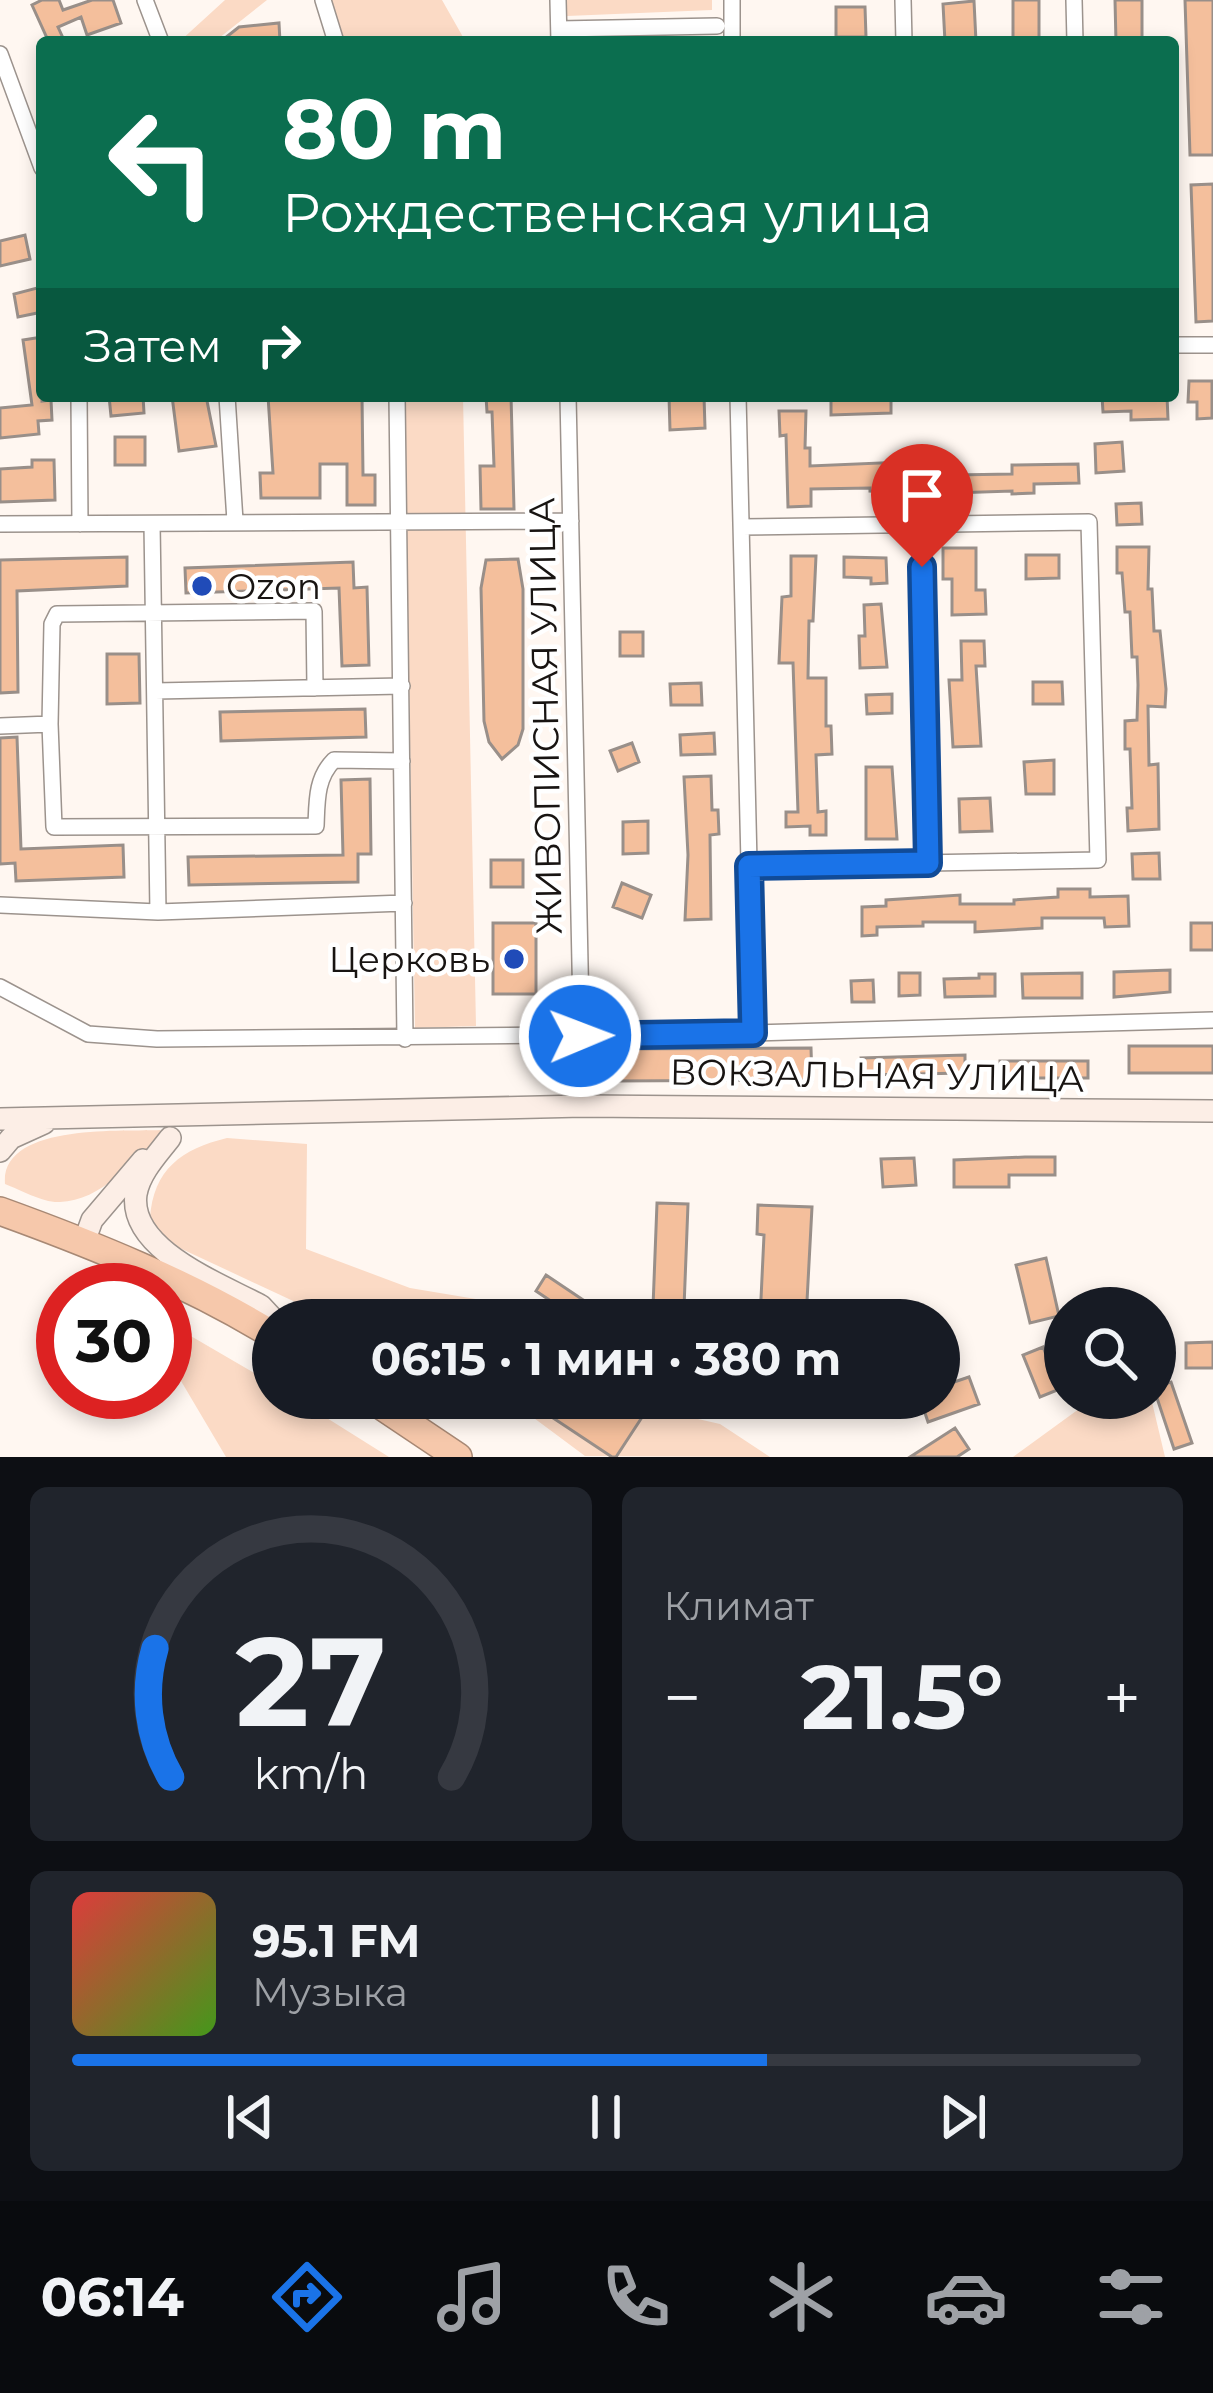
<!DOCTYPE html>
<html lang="ru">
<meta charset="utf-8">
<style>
body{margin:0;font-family:Montserrat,sans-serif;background:#20242c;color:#f1f3f6;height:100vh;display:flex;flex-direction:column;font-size:45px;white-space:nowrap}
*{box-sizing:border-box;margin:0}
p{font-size:39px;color:#9ea1a6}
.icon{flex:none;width:66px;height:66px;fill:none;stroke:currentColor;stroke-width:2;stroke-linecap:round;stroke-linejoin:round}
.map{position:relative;height:1457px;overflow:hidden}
.drawer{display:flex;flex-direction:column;gap:30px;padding:30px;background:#0d0f14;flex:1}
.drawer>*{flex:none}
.hud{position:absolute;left:36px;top:36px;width:1143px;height:366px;border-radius:12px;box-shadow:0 6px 18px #0003;background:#0b6e4f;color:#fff;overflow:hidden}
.fabs{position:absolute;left:1044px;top:1287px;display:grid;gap:24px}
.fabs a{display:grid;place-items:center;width:132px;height:132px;border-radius:50%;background:#171b24;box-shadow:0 6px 18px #0003;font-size:60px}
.speed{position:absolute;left:36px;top:1263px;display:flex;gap:24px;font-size:60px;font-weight:700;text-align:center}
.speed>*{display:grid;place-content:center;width:156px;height:156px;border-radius:50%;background:#171b24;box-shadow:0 6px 18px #0003;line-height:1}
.speed .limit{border:18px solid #d22;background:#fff;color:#111}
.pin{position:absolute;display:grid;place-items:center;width:102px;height:102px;color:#fff;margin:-123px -51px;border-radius:50% 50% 50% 0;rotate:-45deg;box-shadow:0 0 12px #0007}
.pin .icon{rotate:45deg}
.me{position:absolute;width:132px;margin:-66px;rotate:89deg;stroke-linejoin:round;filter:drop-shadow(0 0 9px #0008)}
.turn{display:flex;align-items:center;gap:42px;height:252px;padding:0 48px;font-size:54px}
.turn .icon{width:156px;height:156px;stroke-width:2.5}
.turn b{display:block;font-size:84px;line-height:102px}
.then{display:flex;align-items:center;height:114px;padding:0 48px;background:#0003;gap:24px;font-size:45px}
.big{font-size:90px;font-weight:700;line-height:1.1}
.drawer .tile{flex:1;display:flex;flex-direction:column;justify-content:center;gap:18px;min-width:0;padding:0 42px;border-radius:18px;background:#20242c}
.drawer .dial{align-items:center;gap:0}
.dial svg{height:312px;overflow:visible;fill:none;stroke:#363941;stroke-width:7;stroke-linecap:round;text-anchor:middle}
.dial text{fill:#f1f3f6;stroke:none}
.song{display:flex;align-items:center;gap:36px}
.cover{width:144px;height:144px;border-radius:18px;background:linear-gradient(135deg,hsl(0 70% 55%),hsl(100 70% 35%))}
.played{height:12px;border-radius:6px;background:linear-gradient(90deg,#1a73e8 65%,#363941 65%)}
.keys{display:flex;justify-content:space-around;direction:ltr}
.heat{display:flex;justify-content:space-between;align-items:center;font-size:66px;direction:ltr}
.drawer .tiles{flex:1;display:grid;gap:30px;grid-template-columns:1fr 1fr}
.tile:last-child{grid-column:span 2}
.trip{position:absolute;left:252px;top:1299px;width:708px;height:120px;border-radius:60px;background:#171b24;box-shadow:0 6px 18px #0003;font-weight:700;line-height:120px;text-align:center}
.tabs{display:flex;height:192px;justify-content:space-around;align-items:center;background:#090b0e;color:#9ea1a6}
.tabs .icon{width:84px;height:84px}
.tabs .current{color:#1a73e8}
.tabs b{font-size:54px;color:#f1f3f6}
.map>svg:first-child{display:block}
</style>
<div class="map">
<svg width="1213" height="1457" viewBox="0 0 1213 1457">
<rect width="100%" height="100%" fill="#fff7f1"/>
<path fill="#fbdac5" d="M225 0H267L214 42H179Z
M327 0H442L463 37H548L551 42H340Z
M567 0H712V10L567 16Z
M404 396H463L476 1026 415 1028Z
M160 1130 163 1135C134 1160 101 1201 60 1202 43 1203 21 1190 5 1184 0 1122 127 1132 160 1130Z
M227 1138 307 1144 306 1249 410 1288 512 1305 540 1320H334L171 1244 150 1219C153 1169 182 1149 227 1138Z
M165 1321 273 1384V1398H295L389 1457H226L165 1354Z
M507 1398H664L698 1419 720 1424 770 1457 585 1456Z
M1094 1398H1151L1165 1457H1013Z"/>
<path fill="#f4bf9c" stroke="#998f89" stroke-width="3" d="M42 0H59L63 10 92 0H113L121 23 87 35 81 17 58 27 63 38H47L32 5Z
M1013 0H1039V42H1013Z
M1115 0H1142V42H1116Z
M1185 0H1213V155H1190Z
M974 1 976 42H945L943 4Z
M836 7H865L866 37H836Z
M279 23 280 42H220L239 27Z
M1213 184V321L1196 322 1191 185Z
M25 235 30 259 0 266V241Z
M37 288 42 312 18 317 14 294Z
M42 337V401L51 400 52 420 38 421 39 434 0 438V408L32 405 23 340Z
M1189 381H1212V418L1197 419V402H1188Z
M109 396H143L144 413 111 416Z
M172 396H206L216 446 179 451Z
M268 396H362L363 475H375V505H347V464H320V498H261L260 473H273Z
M486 396H511L514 509H481L480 466H494L492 412H487Z
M669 396H704L705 428 670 430Z
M831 396H891V413L831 415Z
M1102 396H1167L1168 419 1131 420V411L1103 412Z
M779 411H806L805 448H810V466L903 462V471L954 469V475L1012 474V465L1078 464 1079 483 1034 484V493L1012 494V491L922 494 870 491V488L811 489V506L788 507 786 435 780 436Z
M115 437H145V465H115Z
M1122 442 1124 471 1096 473 1095 444Z
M32 460H54L55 500 0 502V469L32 467Z
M1141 503 1142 524 1117 525 1116 504Z
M1117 547H1149L1148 589H1152L1154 631H1160L1166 689 1165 707 1148 706 1149 765 1158 764 1159 829 1128 831 1127 808H1132L1130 749H1125V721L1137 720 1138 685 1137 657H1132L1130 612H1125L1122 573H1117Z
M943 548H976V590H985L986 614 952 615V579H943Z
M1026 555H1059V578L1026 579Z
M791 556H816L813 621H809L808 678H826V726H831L832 754 816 755 818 812 826 811V835H810V826L786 827V812H798L793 663H779L782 597 791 596Z
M127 557V586L17 591 18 692 0 693V560Z
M844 557 886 558 887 583 871 584V578L844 577Z
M518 559 523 589V729L518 745 502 759 489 742 484 721 481 588 486 560Z
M353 562 354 588 367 587 369 665 342 666 339 588 186 593 185 568Z
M881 604 887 667 860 668 859 636H865L864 605Z
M620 632H643V656H620Z
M961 641H984L985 666H976L981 746 953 747 949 680H962Z
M107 654H139L140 703 107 704Z
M1033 682H1062L1063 704H1033Z
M701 683 702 705H671L670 684Z
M892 694V713L867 714 866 695Z
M365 709 366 737 221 741 220 712Z
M714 733 715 754 681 755 680 735Z
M17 737 21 849 123 845 124 877 16 881 15 863 0 864V738Z
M632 743 639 762 618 771 610 751Z
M1054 760V794H1026L1024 762Z
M866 767H892L897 839H866Z
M711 776 712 810H718L719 834 710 835 711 919 685 920 688 855 684 777Z
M370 779 371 854H358V882L189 885 188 857 343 855 341 780Z
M990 798 992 831 960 832 959 799Z
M648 821V853L623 854V822Z
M1159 853 1160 879H1133L1132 854Z
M491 860H523V887H491Z
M622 883 651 895 642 918 613 907Z
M1058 889H1090V897L1128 896 1129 926 1105 927 1104 918H1042V928L975 932V922H923V926L877 927V935L862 936V907L886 906V900L960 895V904H1014V900L1058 897Z
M493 923H536V994H493Z
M1191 923H1213V950H1191Z
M1170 970V992L1114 997V972Z
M899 973H920V995L899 996Z
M1082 973V998H1023L1022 974Z
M979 974H995V996L945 997 944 979 979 978Z
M873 980 874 1002H852L851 981Z
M1129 1046H1213V1073H1129Z
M811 1048 812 1080 612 1081 611 1049Z
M965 1055V1073L862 1075 861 1058Z
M1000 1061H1088V1078H1000Z
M1025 1157H1055V1175H1009V1187H954V1160Z
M914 1158 916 1185 883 1187 881 1159Z
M657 1203 688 1204 684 1308 653 1307Z
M758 1205 812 1207 806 1320H760L764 1235 757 1234Z
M1046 1258 1059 1316 1030 1323 1016 1265Z
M546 1275 613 1320H579L536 1291Z
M1213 1342V1368H1186V1343Z
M1043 1347 1060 1389 1040 1397 1023 1355Z
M969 1377 979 1404 928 1422 920 1398H939V1387Z
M1171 1382 1192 1443 1174 1449 1155 1392V1387Z
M523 1398H639L650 1405 616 1457H612Z
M955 1428 969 1449 957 1457H910Z"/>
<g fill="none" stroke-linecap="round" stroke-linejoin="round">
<g stroke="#9c938d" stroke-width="18">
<path id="street" d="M145 0 161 42
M323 0 336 42
M558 0 559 42
M732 0V42
M903 0 904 42
M1074 0 1075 42
M559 29 717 26
M0 54 42 168
M1173 345H1213
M79 396 80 524
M227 396 235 521
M397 396 405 1039
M568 396 583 1106
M738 396 753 1033
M0 524 571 521
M152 524 158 912
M921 525 928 863
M742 527 1089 522 1098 860 749 866
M155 691 402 686
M50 724 52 624 57 614 314 611 315 688
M0 726 50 724 54 827 316 826C317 801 316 778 334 760L402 761
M0 905 158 912 404 903
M0 987 88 1034 157 1039 753 1033 1213 1020"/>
</g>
<g stroke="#9c938d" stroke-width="24">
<path id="secondary" d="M0 1119 583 1106 1213 1111
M170 1138C158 1154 140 1172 136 1194 128 1250 221 1284 261 1306L274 1320
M0 1151 11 1138 44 1123
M84 1242 92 1220 143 1160"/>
</g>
<g stroke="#a88975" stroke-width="30">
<path id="highway" d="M0 1211C94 1245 188 1283 273 1335
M370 1398 458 1457"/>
</g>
<use href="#street" stroke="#fff" stroke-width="15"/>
<use href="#secondary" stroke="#fceee6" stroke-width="21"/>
<use href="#highway" stroke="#f6c8ab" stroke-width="27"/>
</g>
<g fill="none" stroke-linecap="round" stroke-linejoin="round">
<g stroke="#114b97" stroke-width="30">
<path id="route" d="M580 1036 753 1033 749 866 928 863 922 567"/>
</g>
<use href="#route" stroke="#1a73e8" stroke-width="21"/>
</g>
<g fill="#204bb8" stroke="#fff" stroke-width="4.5">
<circle cx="202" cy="586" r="12"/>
<circle cx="514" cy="959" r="12"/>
</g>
<g text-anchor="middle" stroke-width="9" stroke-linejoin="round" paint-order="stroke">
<g font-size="36" fill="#181412" stroke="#fff" text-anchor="start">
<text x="226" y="599">Ozon</text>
<text x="490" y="972" text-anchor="end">Церковь</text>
</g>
<g font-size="36" fill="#181412" stroke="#fff">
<text transform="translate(545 716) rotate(-91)" y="13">ЖИВОПИСНАЯ УЛИЦА</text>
<text transform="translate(877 1075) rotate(1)" y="13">ВОКЗАЛЬНАЯ УЛИЦА</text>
</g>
</g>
</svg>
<div class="fabs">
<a><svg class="icon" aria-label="search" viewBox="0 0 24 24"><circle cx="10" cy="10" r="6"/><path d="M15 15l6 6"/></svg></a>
</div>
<div class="speed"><div class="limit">30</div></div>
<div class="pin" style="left:922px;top:567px;background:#d93025"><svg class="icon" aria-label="arrive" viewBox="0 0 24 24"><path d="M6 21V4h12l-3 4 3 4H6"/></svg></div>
<svg class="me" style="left:580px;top:1036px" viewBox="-20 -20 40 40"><circle r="17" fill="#1a73e8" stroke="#fff" stroke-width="3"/><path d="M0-11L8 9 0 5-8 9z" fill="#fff"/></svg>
<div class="trip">06:15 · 1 мин · 380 m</div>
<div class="hud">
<div class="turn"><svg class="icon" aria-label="left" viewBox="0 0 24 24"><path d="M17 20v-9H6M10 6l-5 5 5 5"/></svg><div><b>80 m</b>Рождественская улица</div></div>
<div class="then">Затем<svg class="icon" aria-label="right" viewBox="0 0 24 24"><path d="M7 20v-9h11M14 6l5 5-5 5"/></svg></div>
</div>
</div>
<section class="drawer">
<div class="tiles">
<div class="tile dial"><svg viewBox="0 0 100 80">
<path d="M14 69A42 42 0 1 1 86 69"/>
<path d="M14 69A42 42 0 0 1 10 36" stroke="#1a73e8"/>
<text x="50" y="56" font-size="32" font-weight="700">27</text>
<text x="50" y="72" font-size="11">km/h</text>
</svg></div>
<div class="tile"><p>Климат</p>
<div class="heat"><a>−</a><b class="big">21.5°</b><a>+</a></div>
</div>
<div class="tile">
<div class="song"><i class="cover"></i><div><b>95.1 FM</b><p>Музыка</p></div></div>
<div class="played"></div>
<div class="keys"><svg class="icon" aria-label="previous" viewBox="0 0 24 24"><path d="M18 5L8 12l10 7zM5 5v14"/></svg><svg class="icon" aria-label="pause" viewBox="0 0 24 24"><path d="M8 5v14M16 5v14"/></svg><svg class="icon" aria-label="next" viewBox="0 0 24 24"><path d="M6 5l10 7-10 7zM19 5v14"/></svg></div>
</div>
</div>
</section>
<nav class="tabs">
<b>06:14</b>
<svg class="icon current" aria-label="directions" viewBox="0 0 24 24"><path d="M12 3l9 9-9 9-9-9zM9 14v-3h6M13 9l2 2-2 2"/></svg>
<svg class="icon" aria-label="music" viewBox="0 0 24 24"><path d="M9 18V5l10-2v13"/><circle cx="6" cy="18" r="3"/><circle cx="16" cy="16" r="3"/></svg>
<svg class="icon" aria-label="phone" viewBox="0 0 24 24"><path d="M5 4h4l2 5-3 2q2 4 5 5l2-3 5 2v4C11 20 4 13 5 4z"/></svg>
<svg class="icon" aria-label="climate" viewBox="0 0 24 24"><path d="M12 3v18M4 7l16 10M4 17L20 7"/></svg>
<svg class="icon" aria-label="car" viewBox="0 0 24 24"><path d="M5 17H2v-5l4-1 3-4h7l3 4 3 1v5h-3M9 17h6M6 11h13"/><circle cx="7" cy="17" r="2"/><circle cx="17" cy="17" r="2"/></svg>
<svg class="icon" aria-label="filters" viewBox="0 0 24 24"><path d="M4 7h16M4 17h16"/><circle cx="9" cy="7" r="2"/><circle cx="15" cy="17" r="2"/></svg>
</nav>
